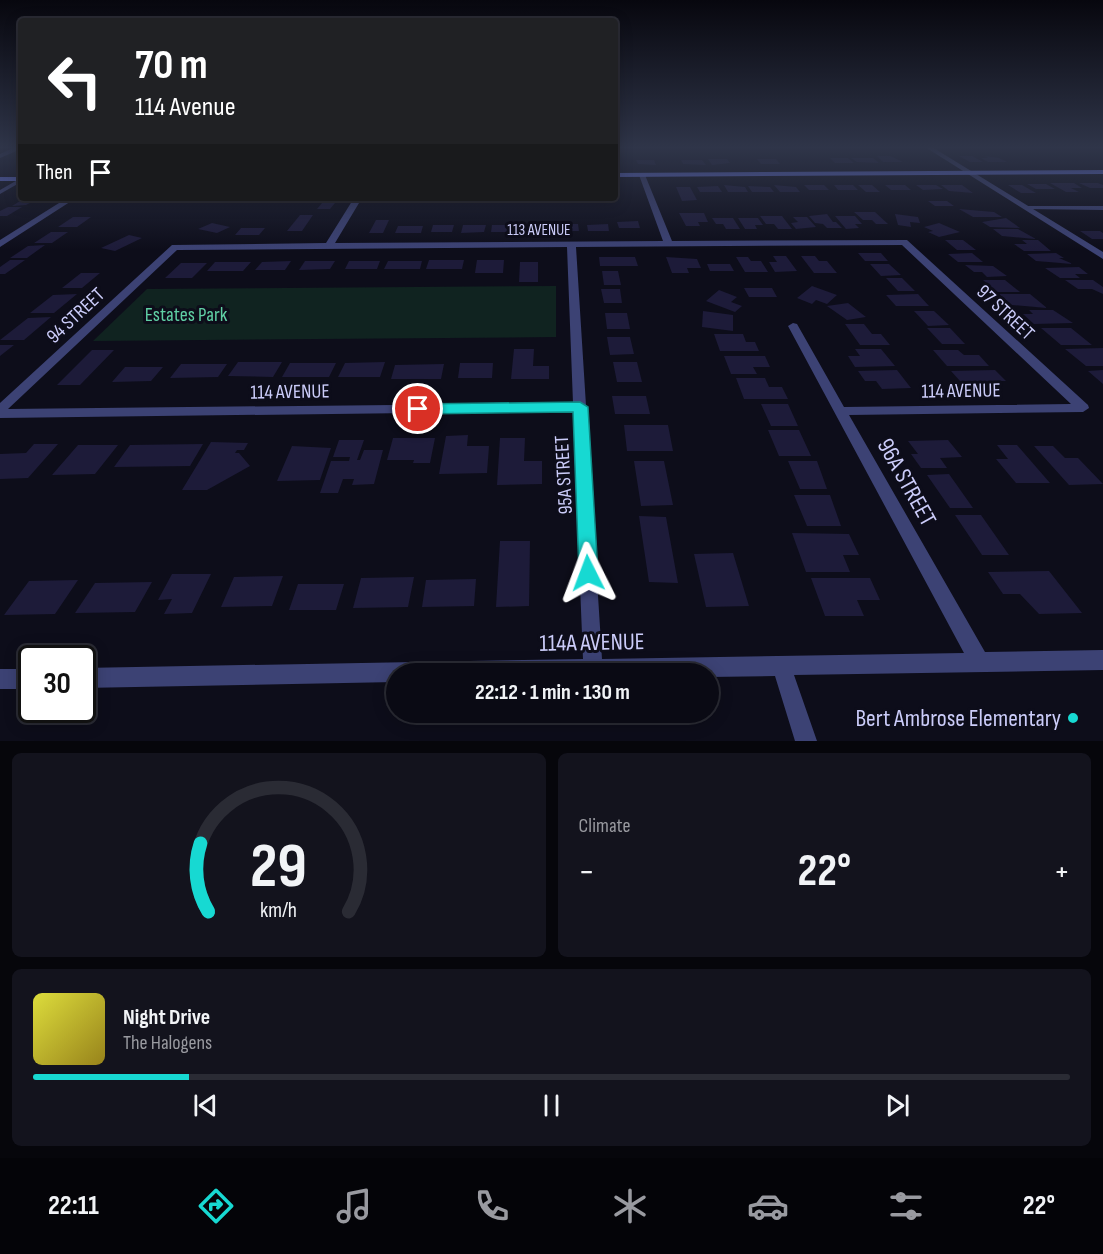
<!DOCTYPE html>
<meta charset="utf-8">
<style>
body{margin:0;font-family:"Sofia Sans Condensed",sans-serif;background:#13131d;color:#f1f3f6;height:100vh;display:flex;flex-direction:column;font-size:22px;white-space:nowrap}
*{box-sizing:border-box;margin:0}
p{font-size:20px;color:#999aa0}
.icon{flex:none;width:33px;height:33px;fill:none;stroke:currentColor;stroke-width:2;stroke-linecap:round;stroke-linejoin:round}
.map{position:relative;height:741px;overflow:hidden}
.side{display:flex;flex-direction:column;gap:12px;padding:12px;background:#06060b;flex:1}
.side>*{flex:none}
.hud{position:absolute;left:18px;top:18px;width:600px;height:183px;border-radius:6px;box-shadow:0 3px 15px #0003,0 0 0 2px #2a2b34;background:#202124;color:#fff;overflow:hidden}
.speed{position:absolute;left:18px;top:645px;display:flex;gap:12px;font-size:30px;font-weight:700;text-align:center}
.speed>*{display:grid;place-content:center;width:78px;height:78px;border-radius:50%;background:#0a0a14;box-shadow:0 3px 15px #0003,0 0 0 2px #2a2b34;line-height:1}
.speed .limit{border:3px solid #111;border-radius:9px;background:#fff;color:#111}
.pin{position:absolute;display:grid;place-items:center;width:51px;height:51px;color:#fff;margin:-26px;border:3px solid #fff;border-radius:50%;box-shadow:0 2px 6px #0007}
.me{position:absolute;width:66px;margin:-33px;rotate:357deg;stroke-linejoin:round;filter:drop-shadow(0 0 4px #0008)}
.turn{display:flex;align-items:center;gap:21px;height:126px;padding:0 18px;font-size:27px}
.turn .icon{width:78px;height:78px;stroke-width:2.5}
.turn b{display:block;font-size:42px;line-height:51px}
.then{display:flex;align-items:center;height:57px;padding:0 18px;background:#0003;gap:12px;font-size:22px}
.big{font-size:45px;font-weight:700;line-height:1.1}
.side .tile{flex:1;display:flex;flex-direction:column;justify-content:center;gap:9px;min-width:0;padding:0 21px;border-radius:9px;background:#13131d}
.side .dial{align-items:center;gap:0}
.dial svg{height:156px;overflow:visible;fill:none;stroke:#2a2b34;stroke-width:7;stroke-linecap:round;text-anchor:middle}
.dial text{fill:#f1f3f6;stroke:none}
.song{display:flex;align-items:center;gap:18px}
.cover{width:72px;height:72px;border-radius:9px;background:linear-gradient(135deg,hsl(60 70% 55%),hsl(50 70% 35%))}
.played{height:6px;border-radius:3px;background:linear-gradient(90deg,#17d9d2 15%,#2a2b34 15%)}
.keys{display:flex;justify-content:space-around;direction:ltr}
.heat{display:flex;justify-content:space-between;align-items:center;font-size:33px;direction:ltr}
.side .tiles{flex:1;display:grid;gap:12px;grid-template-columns:1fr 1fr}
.tile:last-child{grid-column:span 2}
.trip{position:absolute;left:386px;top:663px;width:333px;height:60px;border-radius:30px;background:#0a0a14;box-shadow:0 3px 15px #0003,0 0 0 2px #2a2b34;font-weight:700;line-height:60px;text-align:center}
.dock{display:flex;height:96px;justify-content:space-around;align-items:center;background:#040408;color:#999aa0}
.dock .icon{width:42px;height:42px}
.dock .current{color:#17d9d2}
.dock b{font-size:27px;color:#f1f3f6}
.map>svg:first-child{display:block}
</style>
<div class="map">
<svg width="1103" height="741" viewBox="0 0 1103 741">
<rect width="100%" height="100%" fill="#0d0d1a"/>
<path fill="#102320" d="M556 286V337L93 341 147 289Z"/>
<path fill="#1d1b39" d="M877 156H890L903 162H883Z
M959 156H972L983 162H970Z
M985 156 999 158 1007 162H988L981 158H988Z
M830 158H848L854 163H835Z
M851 158H873L879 163 857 162Z
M708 159H727L730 163 712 165Z
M757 159H776L780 164H761Z
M636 160H654L656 165 638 164Z
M681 160H702L706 165 683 164Z
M1050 183H1074L1082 188H1071L1079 192H1066Z
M1079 183H1098L1103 185V188H1090Z
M1027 184H1046L1055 189H1036Z
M724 185 745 187 748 192H728Z
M774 185 796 187 800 192H780Z
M804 185H824L829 190H809Z
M834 185H853L858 190H838Z
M858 185H872L880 192H866Z
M885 185H905L911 190H891Z
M916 185H936L943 189 923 190Z
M941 185H962L973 193 949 191Z
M1008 185H1022L1036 193H1021Z
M718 186 722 192H700L697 187Z
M748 186 770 187 774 192H752Z
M676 187H690L697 200 682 201Z
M25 198H39L26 205 12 206Z
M928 201H947L954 206H935Z
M322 203H335L330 209H317Z
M8 207H22L7 216H0V211Z
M959 209 994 212 1002 217H973Z
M854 212H875L888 224H876L872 220H863Z
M679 213H704L708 222H698L700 226H686Z
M827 214 833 222H836L842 228H827L823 224 815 223 809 216Z
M895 214 918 217 920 223 910 222 911 227 898 225Z
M300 215H313L302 231H287Z
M760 216H782L792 229H778L774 224H766Z
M835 216H855L862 224H855L859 228 846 229Z
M73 217H91L77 227H58Z
M793 217H807L816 227 796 229 791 223 798 222Z
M712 218H733L740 229H726L723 224H716Z
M738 218H758L763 225H755L757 229H745Z
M1006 218 1020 228 990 227 982 222Z
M376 220H389L383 233H369Z
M638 221 640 228H619L617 222Z
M212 223 230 227 217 233 198 229Z
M939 223 960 232 939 237 928 232 933 231 924 227Z
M554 224H578L579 231H554Z
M608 224 609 231H588L587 225Z
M433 225H454L452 232H431Z
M463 225H486L484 232 461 233Z
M492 225H516L515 232H491Z
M522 225H548L549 231H522Z
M398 226H423L421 233H395Z
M241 228H265L259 235H235Z
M993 229H1018L1036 239 1002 236Z
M1080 231H1100L1103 233V239H1092Z
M51 232H68L52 243H34Z
M129 235 142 238 115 251 101 248Z
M945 240H963L976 250H957Z
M1022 240H1038L1051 251H1024L1014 244H1027Z
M45 245 27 258H10L28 246Z
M858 253H881L888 261H865Z
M972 253 983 262H958L948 254Z
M1056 253 1064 258H1059L1073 264 1036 261 1027 254Z
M773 256H786L797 271 775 272 769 262H777Z
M801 256H815L819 261H827L837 273H814Z
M599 257H635L638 266H600Z
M666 257 697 259 701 268H687L689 273H672Z
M736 257H748L751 261H761L768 272H745Z
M10 260H25L5 274H0V267Z
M429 260H464L462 269H426Z
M477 260H504L503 273H475Z
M291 261 285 270H255L262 262Z
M305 261H335L330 269 299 270Z
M349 261H380L377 269H345Z
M388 261H422L420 269H384Z
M215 262H251L243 271H207Z
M520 262H538V282H519Z
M181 263H207L192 278H165Z
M707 264H730L734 271H710Z
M870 264H889L901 275 881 276Z
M965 265 993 266 1007 276 987 277 982 272H974Z
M1079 267 1088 274H1075L1080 278H1060L1045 268Z
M602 271H618L621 285H604Z
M81 273H100L82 288H62Z
M886 278H902L915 291H898Z
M983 280H1005L1020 292H997Z
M1065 280H1093L1103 287V294L1092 289H1078Z
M812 286 837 295 827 304 816 300 812 304 797 298Z
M744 288H772L777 297H749Z
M601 289H620L622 303H604Z
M719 290 737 297 731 302 742 306 735 312 706 301Z
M77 294 54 313H30L53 295Z
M918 294 929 306H896L886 295Z
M999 294H1030L1047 308 1012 305Z
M848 303 866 317 847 320 827 306Z
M1029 310H1053L1073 323 1034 324 1023 314H1033Z
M703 311 733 315V331L702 327Z
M914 311H934L949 325 928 326Z
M605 313H627L630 329H607Z
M51 317 24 340H0L28 318Z
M845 324H864L872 334H881L890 345H860Z
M927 328H950L965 344H942Z
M1041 328H1071L1092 345H1061Z
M714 334H743L746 342H755L759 351H720Z
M607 337H630L634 354 610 355Z
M0 345H14L0 356Z
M1103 348V366H1086L1065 349Z
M514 349H534L533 366H549V379H511Z
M855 349H881L895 366 855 367 848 356H860Z
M92 350H114L80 385H57Z
M933 350H958L964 355H979L989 366H947Z
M724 356H765L770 367H753L757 374H731Z
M238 362H282L273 377 228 376Z
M385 362 380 377H338L345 363Z
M613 362H637L642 382H617Z
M290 363H336L329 377H282Z
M460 363H493L492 378H458Z
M181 364H227L218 377 170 378Z
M444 364 441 379H391L395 365Z
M125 367H163L151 381 112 382Z
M897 370 911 388 882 389 876 381H865L858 371Z
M995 370 1006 381H988L997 390 969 391 951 371Z
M1103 370V384L1088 371Z
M736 378H765L769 387H782L788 399H744Z
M612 396H646L650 414H615Z
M761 404H788L798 426H771Z
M624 425H668L673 451H627Z
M768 430H799L811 456H779Z
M468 435 467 446H489L487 473 439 474 446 436Z
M393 438H435L430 463H413L414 460H387Z
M500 438H525L524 461H542V484L497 485Z
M339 440H364L357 460H360L364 450H383L374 484 352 485 354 479H343L338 493H320L331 461H349L350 457H333Z
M948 440 962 457 940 458 947 468H921L911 454H918L908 441Z
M211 442 248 443 244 450H237L235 453H239L250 466 207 490H182Z
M34 444H58L28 478 0 479V454L26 453Z
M203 444 190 466 114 467 130 445Z
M78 445H118L95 474 52 475Z
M997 445H1017L1050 483H1016L996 459H1008Z
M292 446 331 448 320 480 277 481Z
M1034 446H1053L1065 458H1078L1103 484 1069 485Z
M634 461H664L673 505 641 506Z
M788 461H817L827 489H800Z
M949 474 973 508H950L927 475Z
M794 495H830L841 526H807Z
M955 515H981L1009 555H982Z
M639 516 666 517 678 583 649 582Z
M792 533 849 534 859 555H843L850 572H806Z
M500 541H530L529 606 496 607Z
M733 553 749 606 706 607 694 554Z
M1049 571 1082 613 1039 614 1020 594H1003L988 572Z
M172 574H211L192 613 164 614 172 599 158 600Z
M283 576 272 606 221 607 234 577Z
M414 577 408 607 353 608 361 578Z
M811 578H870L880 600H857L864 616H825Z
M476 579 474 606 422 607 426 580Z
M78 580 55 614 4 615 29 581Z
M152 582 135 612 75 613 95 583Z
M298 584H344L336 610H289Z"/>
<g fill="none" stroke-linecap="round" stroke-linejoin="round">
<path fill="#3c4274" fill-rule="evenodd" d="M21 178V182L0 194V190Z
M1027 206H1103V210L1025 209V207Z"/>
<path fill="#3c4274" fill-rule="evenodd" d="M15 147H21V149L0 158V154Z
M925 147H932L1103 252V259Z
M642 173 645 175 672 241 907 240 1088 405 1089 408 1083 412 849 415 985 652 1103 650V670L794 675 817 741H795L775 676 708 677V674H396V682L82 688V668L583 659 573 411 0 418V403L172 245 326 243 354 198H362L335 243 663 241 639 175ZM902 245 1071 404 844 407 797 324 793 323 788 326 964 653 602 659 576 247ZM567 247 573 403 8 409 177 250Z
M67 198H76L0 247V240Z
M0 669H32V689H0Z"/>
<path fill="#6c7bef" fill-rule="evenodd" d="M1103 170V174L615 177V173Z
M0 177H21V181H0Z"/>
</g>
<linearGradient id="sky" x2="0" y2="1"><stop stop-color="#07070e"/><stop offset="0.59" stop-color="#2f3549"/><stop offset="1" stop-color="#2f3549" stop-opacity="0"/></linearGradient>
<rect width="1103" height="250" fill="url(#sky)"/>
<path fill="#17d9d2" stroke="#0f8d88" stroke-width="1.5" d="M580 402 588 407 598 573 595 579 588 581 581 579 579 573 573 412 418 414 411 409 418 404Z"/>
<circle fill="#17d9d2" stroke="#0d0d1a" stroke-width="2" cx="1073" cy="718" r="6"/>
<g text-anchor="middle" stroke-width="6" stroke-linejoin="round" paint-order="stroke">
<g font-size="16" fill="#cbccf9" stroke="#0d0d1a">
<text x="539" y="235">113 AVENUE</text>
</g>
<g font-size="20" fill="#cbccf9" stroke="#0d0d1a">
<text transform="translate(1006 312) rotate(43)" y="7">97 STREET</text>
<text transform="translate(75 315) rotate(-43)" y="7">94 STREET</text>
<text transform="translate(961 390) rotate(-1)" y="7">114 AVENUE</text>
<text transform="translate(290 391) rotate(-1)" y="7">114 AVENUE</text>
<text transform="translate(563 475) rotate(-93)" y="7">95A STREET</text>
</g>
<g font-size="20" fill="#60d0a5" stroke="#0d0d1a">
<text x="186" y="321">Estates Park</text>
</g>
<g font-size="24" fill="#cbccf9" stroke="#0d0d1a">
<text transform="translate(907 482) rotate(61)" y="8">96A STREET</text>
<text transform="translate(592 642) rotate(-1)" y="8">114A AVENUE</text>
</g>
<g font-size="24" fill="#cbccf9" stroke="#0d0d1a" text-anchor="end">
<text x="1061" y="726">Bert Ambrose Elementary</text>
</g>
</g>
</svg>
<div class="speed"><div class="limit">30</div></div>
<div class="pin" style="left:418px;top:409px;background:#d93025"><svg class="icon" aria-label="arrive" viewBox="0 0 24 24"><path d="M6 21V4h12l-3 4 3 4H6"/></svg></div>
<svg class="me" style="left:588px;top:573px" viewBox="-20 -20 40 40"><path d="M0-17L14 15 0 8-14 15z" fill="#17d9d2" stroke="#fff" stroke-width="4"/></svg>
<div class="trip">22:12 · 1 min · 130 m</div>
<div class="hud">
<div class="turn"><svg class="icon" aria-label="left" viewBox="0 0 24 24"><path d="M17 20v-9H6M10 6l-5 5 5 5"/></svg><div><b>70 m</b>114 Avenue</div></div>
<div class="then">Then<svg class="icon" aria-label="arrive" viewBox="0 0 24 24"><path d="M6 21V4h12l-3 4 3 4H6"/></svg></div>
</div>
</div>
<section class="side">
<div class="tiles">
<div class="tile dial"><svg viewBox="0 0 100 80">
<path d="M14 69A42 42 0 1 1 86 69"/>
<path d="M14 69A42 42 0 0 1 10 34" stroke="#17d9d2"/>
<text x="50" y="56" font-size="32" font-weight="700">29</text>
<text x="50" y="72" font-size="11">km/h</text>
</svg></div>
<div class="tile"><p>Climate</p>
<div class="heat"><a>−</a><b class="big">22°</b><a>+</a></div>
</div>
<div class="tile">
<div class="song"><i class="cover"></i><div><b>Night Drive</b><p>The Halogens</p></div></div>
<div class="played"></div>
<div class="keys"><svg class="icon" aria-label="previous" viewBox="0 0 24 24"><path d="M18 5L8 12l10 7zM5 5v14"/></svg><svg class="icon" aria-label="pause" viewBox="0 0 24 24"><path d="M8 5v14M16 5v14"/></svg><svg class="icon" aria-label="next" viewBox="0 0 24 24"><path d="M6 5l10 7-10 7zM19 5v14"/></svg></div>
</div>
</div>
</section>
<nav class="dock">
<b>22:11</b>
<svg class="icon current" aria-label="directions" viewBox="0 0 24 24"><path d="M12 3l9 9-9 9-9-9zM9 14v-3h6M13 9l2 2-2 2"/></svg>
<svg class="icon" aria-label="music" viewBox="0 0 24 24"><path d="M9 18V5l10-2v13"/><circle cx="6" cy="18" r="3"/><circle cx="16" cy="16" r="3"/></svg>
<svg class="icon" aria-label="phone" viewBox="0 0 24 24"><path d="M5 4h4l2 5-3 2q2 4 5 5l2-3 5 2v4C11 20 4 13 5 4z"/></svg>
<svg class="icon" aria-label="climate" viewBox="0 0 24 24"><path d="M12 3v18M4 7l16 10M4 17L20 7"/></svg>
<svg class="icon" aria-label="car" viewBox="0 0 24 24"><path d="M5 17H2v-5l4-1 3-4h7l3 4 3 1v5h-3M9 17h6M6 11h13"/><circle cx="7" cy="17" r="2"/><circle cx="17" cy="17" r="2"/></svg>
<svg class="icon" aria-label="filters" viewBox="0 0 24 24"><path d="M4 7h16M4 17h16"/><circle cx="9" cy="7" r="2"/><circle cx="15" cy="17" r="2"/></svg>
<b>22°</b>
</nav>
